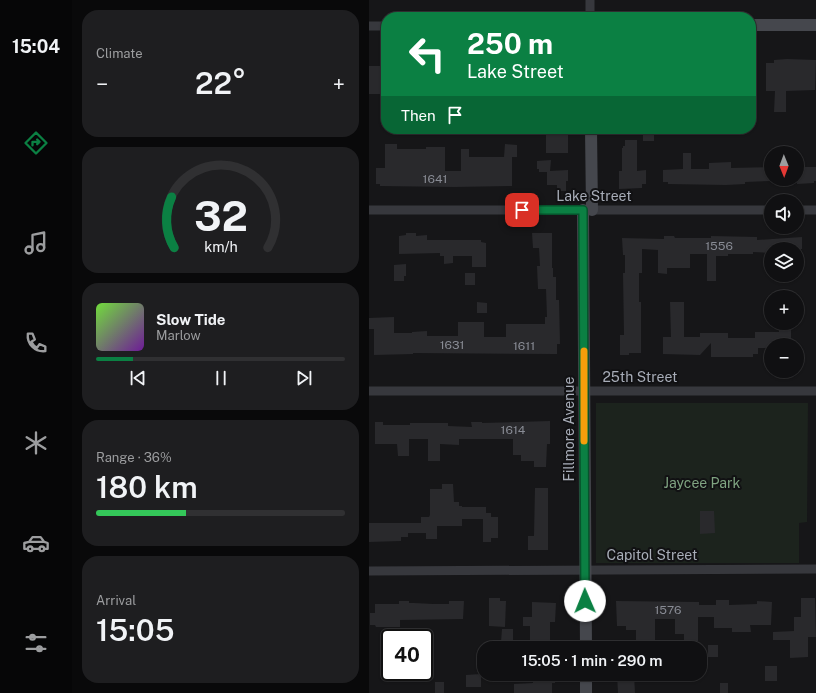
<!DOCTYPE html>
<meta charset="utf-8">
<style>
body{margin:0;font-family:"Public Sans",sans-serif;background:#1e1e20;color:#f1f3f6;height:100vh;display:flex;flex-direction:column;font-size:15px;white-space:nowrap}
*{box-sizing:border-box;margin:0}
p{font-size:13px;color:#9c9d9f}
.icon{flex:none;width:22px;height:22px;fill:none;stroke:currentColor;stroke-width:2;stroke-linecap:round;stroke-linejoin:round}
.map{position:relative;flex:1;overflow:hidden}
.panel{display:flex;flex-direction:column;gap:10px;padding:10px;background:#09090a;width:297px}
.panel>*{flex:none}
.guide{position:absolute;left:12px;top:12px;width:375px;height:122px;border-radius:16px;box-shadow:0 1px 3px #0004,0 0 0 1px #303032;background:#0b8043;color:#fff;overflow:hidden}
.needle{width:26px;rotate:179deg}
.buttons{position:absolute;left:395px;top:146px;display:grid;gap:8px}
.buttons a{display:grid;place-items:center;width:40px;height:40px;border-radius:50%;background:#101012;box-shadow:0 1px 3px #0004,0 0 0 1px #303032;font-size:20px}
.speed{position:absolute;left:12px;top:629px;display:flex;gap:8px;font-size:20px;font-weight:700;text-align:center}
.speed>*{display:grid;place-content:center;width:52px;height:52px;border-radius:50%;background:#101012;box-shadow:0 1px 3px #0004,0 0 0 1px #303032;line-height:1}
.speed .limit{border:2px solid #111;border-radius:6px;background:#fff;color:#111}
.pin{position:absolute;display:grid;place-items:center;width:34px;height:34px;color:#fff;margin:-17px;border-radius:8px;box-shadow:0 2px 6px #0006}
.me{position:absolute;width:44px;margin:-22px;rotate:359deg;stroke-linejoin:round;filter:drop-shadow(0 0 3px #0008)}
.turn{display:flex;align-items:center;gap:14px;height:84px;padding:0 20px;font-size:18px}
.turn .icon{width:52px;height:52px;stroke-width:2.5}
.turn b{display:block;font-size:28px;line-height:34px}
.then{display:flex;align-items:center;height:38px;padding:0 20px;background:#0003;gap:8px;font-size:15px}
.big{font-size:30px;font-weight:600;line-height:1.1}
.panel .card{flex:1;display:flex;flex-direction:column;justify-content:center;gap:6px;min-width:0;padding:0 14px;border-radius:16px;background:#1e1e20}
.panel .dial{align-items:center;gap:0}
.dial svg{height:104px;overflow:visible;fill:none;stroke:#303032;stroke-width:7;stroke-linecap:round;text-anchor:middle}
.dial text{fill:#f1f3f6;stroke:none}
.song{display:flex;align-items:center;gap:12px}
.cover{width:48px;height:48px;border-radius:6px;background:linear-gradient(135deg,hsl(100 70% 55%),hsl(280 70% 35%))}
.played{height:4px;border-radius:2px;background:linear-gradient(90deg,#0b8043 15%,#303032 15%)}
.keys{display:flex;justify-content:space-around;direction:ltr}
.heat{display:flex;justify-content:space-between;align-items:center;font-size:22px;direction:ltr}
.charge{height:6px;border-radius:3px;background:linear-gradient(90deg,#34c759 36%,#303032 0)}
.trip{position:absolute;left:108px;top:641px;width:230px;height:40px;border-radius:16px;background:#101012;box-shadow:0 1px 3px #0004,0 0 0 1px #303032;font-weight:600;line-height:40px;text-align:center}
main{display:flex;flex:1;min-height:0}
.menu{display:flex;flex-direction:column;width:72px;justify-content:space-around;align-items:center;background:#060607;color:#9c9d9f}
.menu .icon{width:28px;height:28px}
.menu .selected{color:#0b8043}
.menu b{font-size:18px;color:#f1f3f6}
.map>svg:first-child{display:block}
</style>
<main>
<nav class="menu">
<b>15:04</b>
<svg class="icon selected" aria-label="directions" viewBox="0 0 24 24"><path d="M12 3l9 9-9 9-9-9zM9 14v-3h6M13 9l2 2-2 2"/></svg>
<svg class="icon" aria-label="music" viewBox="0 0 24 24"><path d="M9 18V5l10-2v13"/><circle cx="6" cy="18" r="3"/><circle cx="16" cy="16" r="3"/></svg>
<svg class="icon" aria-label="phone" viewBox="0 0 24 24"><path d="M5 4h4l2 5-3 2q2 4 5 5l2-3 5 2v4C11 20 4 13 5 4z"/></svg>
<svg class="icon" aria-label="climate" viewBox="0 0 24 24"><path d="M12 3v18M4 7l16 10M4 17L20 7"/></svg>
<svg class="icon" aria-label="car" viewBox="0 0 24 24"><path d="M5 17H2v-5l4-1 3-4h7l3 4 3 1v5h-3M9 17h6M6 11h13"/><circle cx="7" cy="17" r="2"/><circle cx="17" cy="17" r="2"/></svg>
<svg class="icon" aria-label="filters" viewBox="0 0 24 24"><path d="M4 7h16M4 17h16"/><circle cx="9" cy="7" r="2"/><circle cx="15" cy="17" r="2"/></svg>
</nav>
<section class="panel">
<div class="card"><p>Climate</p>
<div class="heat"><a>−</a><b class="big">22°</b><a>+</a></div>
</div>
<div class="card dial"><svg viewBox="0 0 100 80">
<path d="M14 69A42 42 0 1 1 86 69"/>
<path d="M14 69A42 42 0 0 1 12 30" stroke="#0b8043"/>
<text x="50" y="56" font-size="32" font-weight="700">32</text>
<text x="50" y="72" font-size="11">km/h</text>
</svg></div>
<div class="card">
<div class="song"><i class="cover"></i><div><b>Slow Tide</b><p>Marlow</p></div></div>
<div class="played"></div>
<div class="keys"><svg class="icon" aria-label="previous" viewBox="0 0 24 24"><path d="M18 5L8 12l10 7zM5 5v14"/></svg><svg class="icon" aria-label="pause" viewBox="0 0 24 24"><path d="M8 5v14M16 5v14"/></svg><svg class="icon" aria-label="next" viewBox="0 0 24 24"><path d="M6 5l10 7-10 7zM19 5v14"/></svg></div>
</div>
<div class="card"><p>Range · 36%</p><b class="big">180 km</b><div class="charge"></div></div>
<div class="card"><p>Arrival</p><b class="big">15:05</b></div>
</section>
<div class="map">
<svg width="447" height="693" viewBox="0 0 447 693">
<rect width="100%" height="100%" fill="#161618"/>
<path fill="#1c231d" d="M227 403H439L438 522 430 523V563H227Z"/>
<path fill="#29292c" d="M418 59 447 60 446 90 417 91V112H405L406 91H397V63H405V60Z
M0 66H17V78H14V94H0Z
M274 129H285V141H274Z
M177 132H199V153H177Z
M256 140H268V171L277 170V184H273V188L250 189V171H253V148H254V146H256Z
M16 144H28V149H57V147H76V171H92V149H100V157H143V186L85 187 11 186V184H7V168H16Z
M136 144 148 145V157H135Z
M314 153H322V169H340V163L362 162V168L402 167V181L376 182V184L357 185 299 184V182H294V170L314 169Z
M182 160 181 171 199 170V181H197V191H188V185H178V172H170V169H168V161Z
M428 167H447V181H445V183L428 184Z
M37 233H47V236L58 235V240H112V242L117 243V267H103V256H84V263L75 264V256H71V253L30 254V236L37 235Z
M163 233H183V268H184V277H187V300H190L191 344H188V354L44 353V354L5 355V329H0V318L25 317V333H43V332L58 331V336H89V322H115V337H137V324H176V317H178L177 289H169L168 266H171L170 248H164Z
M295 236H305L306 238H342V236L388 237V240L433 237V249H402V253L384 252V254H359V256H347V281H338V254H321V268H298V274L289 273V250L273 249V273H270V302H272V353H260V355H251V335H255L254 273H256V255H254L253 238 295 239Z
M37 264V276H35V281H25V265Z
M96 273H106V285H96Z
M108 302 118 303V313H108Z
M301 302H315V337H331V333H359V338H386V332H410V330H422V344H401V348H389V354H384V357H342V343L331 355 294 354V337H302Z
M181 421V444H178L177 467H165V461H152V455H144V439H90V445L71 444V461H59V439H40V456H29L28 444H6V422H14V425H41V423H79V426L103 427 102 422H113V423Z
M73 484H84L85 502H90V506H93V507H117V513H122V517H129V538H122V542H114V519H93V526H68V539H57V533H39V537H32V541L0 542V523H52V517H60L61 515V489H73Z
M166 488H179V550H159V536H165Z
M331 511H345L346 533 331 534Z
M120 598H131V601H137L136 627 120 626Z
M432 598H446L447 637H439V657L421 658V640H404V632L425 631V617H432Z
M347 600H360V605L388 604V601L403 602 402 625H381L382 632H363V628H345V617H329V641H315V634H306V619H286V640H280V648H267V630H257V626H248L247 601 330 602V605H347Z
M30 601H40V603H45L64 604H80V601H95L94 619 31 620V627H7L6 625H1V613H6V604H30Z
M163 602 187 603 186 622H181V648H165V646H161V626H154V617H163Z
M133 629H144V642H132Z
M339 645H349V657H339Z
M396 666H408V681H396Z
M112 674V687H97V675Z
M164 674H186V683H183V693H145V684L164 683Z
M248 674H265L266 693H249Z
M66 682H75V693H66Z
M351 683H359V693H351Z"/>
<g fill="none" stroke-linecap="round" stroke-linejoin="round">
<path stroke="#37383d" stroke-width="9" d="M221 17V0
M0 26H17
M0 210H402
M428 210H447
M0 391H447
M0 571 447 569"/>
<path stroke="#45474d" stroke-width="12" d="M382 25H447
M222 129 223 210
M214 210 217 648
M217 674V693"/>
</g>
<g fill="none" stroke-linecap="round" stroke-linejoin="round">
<g stroke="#07532c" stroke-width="10">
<path id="route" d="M153 210H214L216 601"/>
</g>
<use href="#route" stroke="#0b8043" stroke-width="7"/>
<path stroke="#f59e0b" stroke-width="7" d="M215 351V441"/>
</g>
<g text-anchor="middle" stroke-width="4" stroke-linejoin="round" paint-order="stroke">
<g font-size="12" fill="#888b94">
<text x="66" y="183">1641</text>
<text x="350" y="250">1556</text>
<text x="83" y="349">1631</text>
<text x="155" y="350">1611</text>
<text x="144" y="434">1614</text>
<text x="299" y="614">1576</text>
</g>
<g font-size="14" fill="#a8adb8" stroke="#111113">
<text x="225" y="201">Lake Street</text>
<text x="271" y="382">25th Street</text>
<text transform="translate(200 429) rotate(-90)" y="5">Fillmore Avenue</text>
<text x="283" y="560">Capitol Street</text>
</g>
<g font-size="14" fill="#7fa381" stroke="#111113">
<text x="333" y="488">Jaycee Park</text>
</g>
</g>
</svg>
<div class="buttons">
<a><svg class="needle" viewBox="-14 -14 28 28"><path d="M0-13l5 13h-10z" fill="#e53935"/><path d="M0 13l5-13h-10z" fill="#9c9d9f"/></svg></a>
<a><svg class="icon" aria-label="sound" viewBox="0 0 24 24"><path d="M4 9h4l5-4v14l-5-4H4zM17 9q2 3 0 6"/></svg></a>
<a><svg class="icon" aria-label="layers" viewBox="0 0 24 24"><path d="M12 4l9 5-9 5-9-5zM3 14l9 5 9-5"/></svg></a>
<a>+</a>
<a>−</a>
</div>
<div class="speed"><div class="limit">40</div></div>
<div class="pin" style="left:153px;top:210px;background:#d93025"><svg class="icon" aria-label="arrive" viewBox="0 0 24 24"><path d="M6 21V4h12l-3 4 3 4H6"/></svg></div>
<svg class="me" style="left:216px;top:601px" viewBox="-20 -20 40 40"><circle r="19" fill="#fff"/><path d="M0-13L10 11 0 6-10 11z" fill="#0b8043"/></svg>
<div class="trip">15:05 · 1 min · 290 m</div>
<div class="guide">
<div class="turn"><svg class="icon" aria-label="left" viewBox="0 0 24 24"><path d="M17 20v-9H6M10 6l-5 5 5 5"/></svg><div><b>250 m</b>Lake Street</div></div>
<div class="then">Then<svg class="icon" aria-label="arrive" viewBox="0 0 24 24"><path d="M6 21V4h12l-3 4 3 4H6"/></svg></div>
</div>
</div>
</main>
